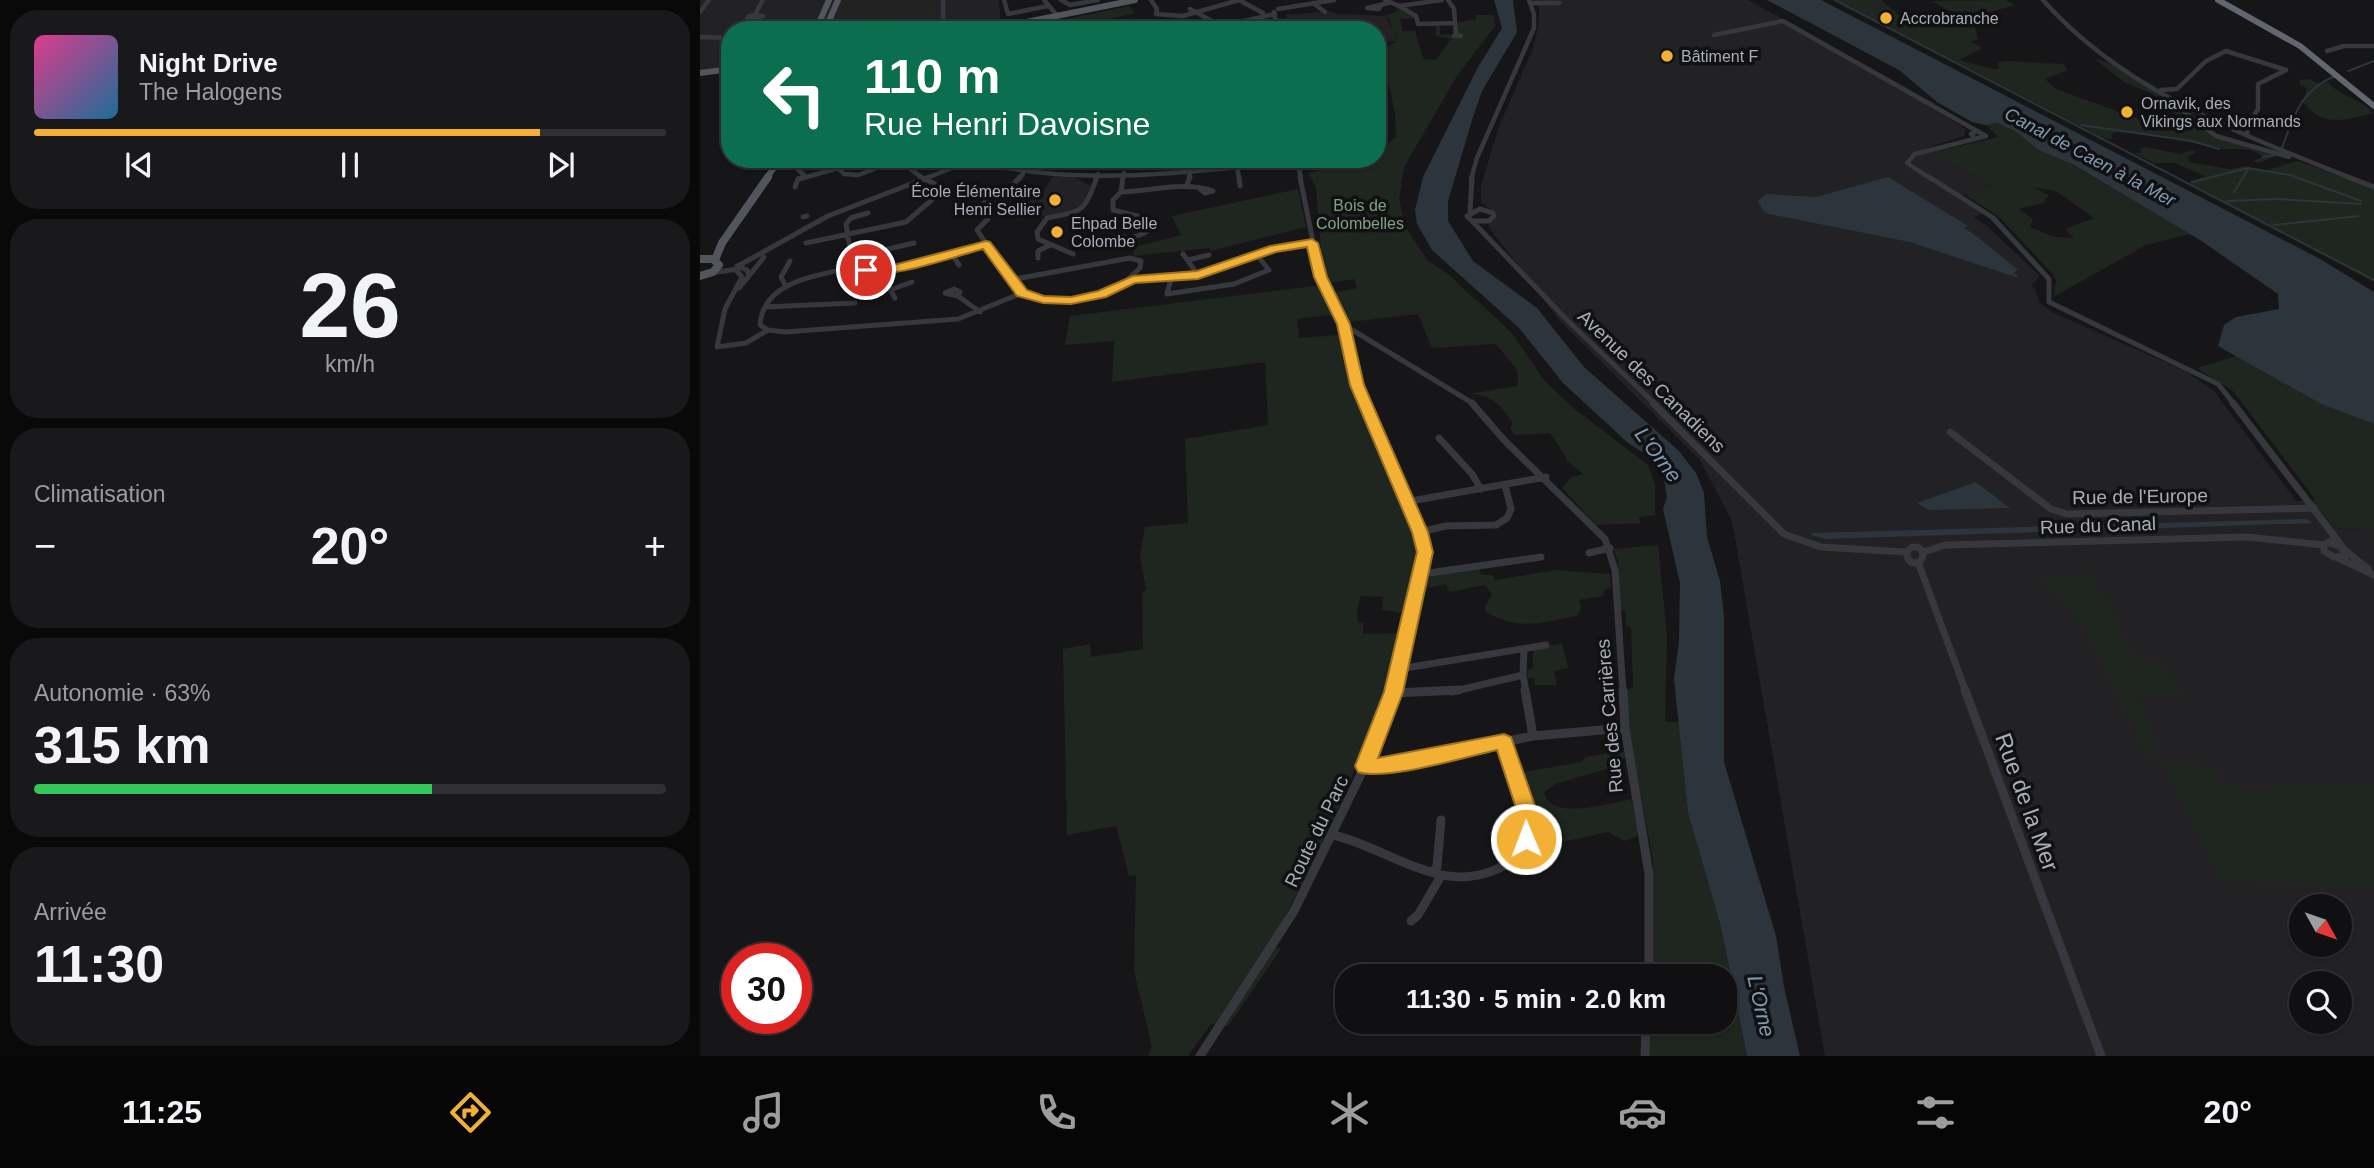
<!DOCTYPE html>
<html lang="fr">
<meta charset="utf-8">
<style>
body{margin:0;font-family:Arial,sans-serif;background:#19191b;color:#f1f3f6;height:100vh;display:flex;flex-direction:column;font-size:26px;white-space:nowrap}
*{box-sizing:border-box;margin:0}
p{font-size:23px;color:#9c9d9f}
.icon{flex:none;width:38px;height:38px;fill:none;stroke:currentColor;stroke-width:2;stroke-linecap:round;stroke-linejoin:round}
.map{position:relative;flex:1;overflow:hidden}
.details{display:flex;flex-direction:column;gap:10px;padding:10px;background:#09090a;width:700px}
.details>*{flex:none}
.guide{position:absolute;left:21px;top:21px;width:665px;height:147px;border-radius:28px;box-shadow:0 2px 5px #0004,0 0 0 2px #303032;background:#0b6e4f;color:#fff;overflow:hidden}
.needle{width:46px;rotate:130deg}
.fabs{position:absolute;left:1589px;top:894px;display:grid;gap:14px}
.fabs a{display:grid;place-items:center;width:63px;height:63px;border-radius:50%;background:#101012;box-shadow:0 2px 5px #0004,0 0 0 2px #303032;font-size:35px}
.speed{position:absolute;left:21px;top:943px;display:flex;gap:14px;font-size:35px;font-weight:700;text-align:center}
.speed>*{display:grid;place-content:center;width:91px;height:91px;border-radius:50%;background:#101012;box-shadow:0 2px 5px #0004,0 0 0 2px #303032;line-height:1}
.speed .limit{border:10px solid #d22;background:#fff;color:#111}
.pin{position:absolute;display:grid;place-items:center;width:60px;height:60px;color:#fff;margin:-30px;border:4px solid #fff;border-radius:50%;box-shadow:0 2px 7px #0007}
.me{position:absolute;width:77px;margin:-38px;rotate:359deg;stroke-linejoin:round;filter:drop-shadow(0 0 5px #0008)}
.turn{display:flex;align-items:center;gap:24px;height:147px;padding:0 28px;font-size:32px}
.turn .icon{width:91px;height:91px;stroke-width:2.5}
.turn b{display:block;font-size:49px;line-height:60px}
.big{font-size:52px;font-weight:700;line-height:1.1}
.details .widget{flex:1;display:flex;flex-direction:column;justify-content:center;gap:10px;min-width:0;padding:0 24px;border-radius:28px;background:#19191b}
.details .dial{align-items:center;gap:0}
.dial b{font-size:91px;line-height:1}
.song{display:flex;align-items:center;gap:21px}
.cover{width:84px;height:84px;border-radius:10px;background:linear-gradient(135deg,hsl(330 70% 55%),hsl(200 70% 35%))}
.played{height:7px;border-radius:4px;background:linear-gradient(90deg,#f2b134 80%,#303032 80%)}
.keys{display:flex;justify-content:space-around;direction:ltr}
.heat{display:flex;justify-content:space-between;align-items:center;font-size:38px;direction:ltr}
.charge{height:10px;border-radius:5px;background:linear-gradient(90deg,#34c759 63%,#303032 0)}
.trip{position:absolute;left:635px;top:964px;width:402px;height:70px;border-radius:28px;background:#101012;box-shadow:0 2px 5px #0004,0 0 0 2px #303032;font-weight:700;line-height:70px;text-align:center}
.menu{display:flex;height:112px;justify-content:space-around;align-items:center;background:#060607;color:#9c9d9f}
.menu .icon{width:49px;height:49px}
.menu .current{color:#f2b134}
.menu b{font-size:32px;color:#f1f3f6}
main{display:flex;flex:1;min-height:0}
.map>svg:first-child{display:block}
</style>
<main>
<section class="details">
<div class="widget">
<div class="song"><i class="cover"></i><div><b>Night Drive</b><p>The Halogens</p></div></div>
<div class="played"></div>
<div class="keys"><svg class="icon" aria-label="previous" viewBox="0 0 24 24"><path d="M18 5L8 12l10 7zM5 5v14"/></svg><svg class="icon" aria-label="pause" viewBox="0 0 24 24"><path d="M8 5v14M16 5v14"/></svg><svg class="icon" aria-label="next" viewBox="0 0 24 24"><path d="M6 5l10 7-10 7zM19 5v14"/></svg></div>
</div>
<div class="widget dial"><b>26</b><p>km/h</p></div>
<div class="widget"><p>Climatisation</p>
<div class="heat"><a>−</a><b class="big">20°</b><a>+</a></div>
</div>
<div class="widget"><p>Autonomie · 63%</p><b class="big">315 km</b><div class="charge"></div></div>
<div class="widget"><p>Arrivée</p><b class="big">11:30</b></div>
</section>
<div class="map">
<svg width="1674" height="1056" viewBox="0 0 1674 1056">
<rect width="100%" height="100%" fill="#161618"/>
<path fill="#222225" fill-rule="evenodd" d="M0 0H299L301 24 279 30H137L140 21 109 24 107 30H30V69L0 72Z
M835 0H1048L1236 104 1229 106 1266 129 1264 136 1227 148 1296 190 1256 196 1282 213 1274 217 1287 226 1340 276 1331 286 1335 288 1339 302 1352 312 1485 371 1514 391 1596 501 1617 500 1637 528 1674 529V1056H1125L1032 521 1000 460 859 320 788 226 797 213 781 203V186L799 126 833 49 839 23V8ZM1601 906H1640V945H1601ZM1601 984H1640V1022H1601Z
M627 11 640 14 686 16 693 32H697L695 41 677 42V30H579L577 18H587V13L591 15Z
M372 176 391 186 383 206 370 212 317 220 327 193H343L352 177Z"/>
<path fill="#1e261f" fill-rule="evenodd" d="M161 0H170L163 4 162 14 168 16 234 7V15H230L231 10 192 14V20L225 18 193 21V30H158Z
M1137 0H1181L1205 20 1249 17 1257 24H1274L1278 39 1271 42 1283 48 1259 60 1294 69H1299L1298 63 1304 61 1363 64 1368 70 1345 79 1356 89 1466 129 1487 124 1451 93 1424 82 1395 59 1407 62 1473 101 1484 114 1512 135 1579 155 1558 163 1553 161 1563 157C1552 145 1531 151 1516 148 1482 140 1450 134 1416 132L1411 134 1412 139 1404 138Z
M1306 0 1315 5C1279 15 1265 22 1232 1Z
M429 6 435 13 364 30H314Z
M696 7 715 18 700 19 703 31H715L723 59 736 60 751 39 736 36V24L740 26V35L752 34 755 39 765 36 756 33V23L776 19V15H794L795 26 757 76 704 167 699 199 706 228 728 261 748 274 812 333 844 380 872 407 948 465 955 484V515L939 517 940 523 896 525 862 488 870 478 883 474 865 459 867 458 850 433 815 435 810 428 813 423C801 405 790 394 768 394L818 386 817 370 796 344 732 348 718 314 649 322 634 293 657 288 654 279 628 283 623 275 616 188 609 173 664 159H677V153L696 137 695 114 682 51 695 42 697 33 693 32 689 18 684 16 698 11Z
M1610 79 1617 83 1628 82C1640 97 1660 98 1673 113 1648 119 1623 129 1603 102L1607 88 1600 85 1599 80Z
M1296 123 1315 131 1490 234 1446 245 1353 297 1356 281 1353 274 1298 216 1265 195 1295 189 1233 152 1298 137 1286 125ZM1332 187 1356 191 1394 218 1365 229 1374 238 1354 237 1330 227 1333 219 1319 209 1343 203 1349 195Z
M1446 147 1480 154 1492 150 1496 152 1487 157 1490 162 1530 169 1546 166 1563 171 1598 161 1674 188V282L1488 183 1505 176 1474 163H1454L1434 153H1441V148Z
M598 189 606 227 511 251 509 248 434 256 433 247 481 235 472 216Z
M622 285 638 314 597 319 599 338 640 335 657 395 719 548 708 614 682 610 683 597 661 596C658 605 656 614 658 623H663V634L703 633C670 743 626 845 569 945L581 949 528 1026 511 1024 488 1056H448L452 1047 434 971 436 875 429 876 416 826 367 835 363 649 390 644 391 657 443 649 442 594 446 589 440 556 445 527 488 523 485 439 568 425 565 362 412 382 414 341 365 345 370 316Z
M1537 356 1621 404 1674 424V529L1637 528 1533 391 1497 368Z
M958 545 967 635 965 722H979L988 813 1021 927 1047 1056H949L950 1022H1026V976H954L953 860 928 725 927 691 933 687 931 627 926 626 925 610H919L918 561 913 549Z
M779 568 781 575H793L795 580 857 570 910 574 911 588 905 589 903 596 879 600 881 609 877 616C840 623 820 631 786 612L785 607 792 595 785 585 749 592 746 584 722 589 726 578 731 575Z
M1390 574 1398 590 1409 600 1436 662H1462L1483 696H1436L1460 753 1454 757 1444 753 1383 626 1367 604 1339 580Z
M862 643 868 668 854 671 857 685H835L833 678H828L827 671 833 668V649Z
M919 751 925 753V758L915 760 913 767 855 784 844 792C850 822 910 803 931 799L938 830 937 836 925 841 908 832 844 846 834 836 836 817 819 773 881 762 886 757Z
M1462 762 1520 768V782L1544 790 1602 785 1674 787V886L1521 881Z"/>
<path fill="#2c353c" d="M794 0H813L817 32 782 91 773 117 748 201V221L773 261 837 308 884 367 978 450 996 473 1004 493 1007 537 1020 581 1024 617V762L1076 936 1084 987 1100 1056H1047L1021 927 988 813 974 679 979 641 980 583 963 509 967 497 963 475 948 456 927 442 863 383 819 328 732 250 717 224 715 210 723 177 777 69 802 28Z
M1067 0H1121L1620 259 1674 292V424L1621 404 1518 346 1524 325 1536 317 1579 309 1578 294 1500 240 1372 164 1339 150 1315 131 1297 123 1286 125 1272 122 1237 102 1199 70Z
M1188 177 1268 226 1264 228C1284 240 1299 256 1318 269L1314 273 1319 278 1210 242 1069 214 1064 212 1058 201 1066 194 1116 197Z
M1276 482 1310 508 1228 510 1217 503Z
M1606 519 1613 523 1125 539 1111 535 1112 533Z"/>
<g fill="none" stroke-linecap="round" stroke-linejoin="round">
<path stroke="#2c353c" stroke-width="2" d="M1135 0 1674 280
M1648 71 1674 61
M1381 125 1492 141 1519 149
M1582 148C1594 115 1601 90 1635 76
M1563 157 1576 155
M1492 182 1548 168 1590 175 1661 201
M1534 192 1548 169
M1527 201 1578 199 1661 204
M1574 225 1659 216"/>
<path stroke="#37383d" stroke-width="4.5" d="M243 0V30
M304 0 308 14 348 6
M344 0 355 13
M361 0 370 5 398 0
M451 0 457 9 456 14
M539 0 563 13
M685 0 699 6 742 0
M748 0 754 9 756 35
M1343 0C1424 92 1542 134 1653 179
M613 3 625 12
M831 3H859
M681 5 679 9 667 8 689 3
M699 6 716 16 718 24 754 23
M490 9 519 25
M578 9 634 0
M0 12 9 0
M574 12 577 30
M456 14 483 16 539 0
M55 15 63 16 47 19 49 16Z
M55 15 62 1
M391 30 434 21 478 30
M504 30 575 14
M558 30 575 24
M755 35 761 36H754Z
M1014 35 1083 21 1277 131
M0 37 30 38
M19 38 30 43
M1627 51 1644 46H1674
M1461 90 1477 89 1506 61 1526 51 1586 70
M1476 101V105L1516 136 1589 157
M1547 134 1549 123 1558 109V84L1586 70
M197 159 224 179
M270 159C374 191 511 169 619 159
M322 159 345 164H382
M597 159 601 179
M537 166 539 179
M300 168 322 159
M105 176 93 165 111 159
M100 179 138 168 144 174 158 175 198 160
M224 179 272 160
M319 179 323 174
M396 179 398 174
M423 179 424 173
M489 179 491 159
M771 179 777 158 834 28V14L829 0
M1231 179 1207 163 1215 154 1286 136 1277 131 1271 134 1274 137"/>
<path stroke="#37383d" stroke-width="5" d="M220 177 242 187 241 192 290 196
M423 177 421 192 413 200V210L441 217 446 232C435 238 423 240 411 238L419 235 427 238
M539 177 540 186
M600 177 620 277 640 313 658 385 666 404
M1229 177 1292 217 1349 279V302L1518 384 1534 404
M1648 177 1674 187
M95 187 98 179 106 177
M486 187 490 177
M421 192C450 191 485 181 513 191L505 193 499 188
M294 196 306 192 320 177
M289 198 282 206 288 219 277 230 316 288 329 296 352 301 387 299 433 280 498 275 574 249 612 243
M780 209 793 213 794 216 789 221H772L767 216Z
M770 211 772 177
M168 213 151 218 146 224C148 234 149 252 155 261 171 285 263 251 286 244
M103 217 107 216
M772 221 867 320 955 404
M106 243 206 222 241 192
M251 253 259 265
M373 254 338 239 337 232 347 218C384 211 384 212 397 177
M483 254 498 275
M154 257 214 243
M338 258V251L350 245
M488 260 509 255
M37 266 47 270 49 276 39 288
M38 266 128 216 229 177
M157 266C121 276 63 279 60 325L68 330 85 332 258 319 322 293
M36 270 42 277 25 309 17 347 46 343 68 330
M181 271 195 298
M11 273 38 269
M49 276 64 257
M471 279 467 294 534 284 569 270 556 254
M310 280 430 258 441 261 440 268 427 280
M85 285 81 277 90 261
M254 289 260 292 258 296 245 293Z
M190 290 212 282
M258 296 280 312
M65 307 155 303
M644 325 774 404"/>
<path stroke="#37383d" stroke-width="7" d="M665 403 720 532 725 559 694 692
M772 403 804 440 905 539 915 570 923 692
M953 403 1084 534 1121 547 1205 552
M1533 403 1644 549
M1250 432 1351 509 1367 514 1614 508
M739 438 772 474 781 489
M705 502 846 477
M720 532 746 526 796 525 807 518 811 509 805 485
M1630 543 1641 547 1646 556 1634 557 1624 551V545L1634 539 1633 534
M1207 555a8 8 0 1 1 16 0a8 8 0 1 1-16 0Z
M1646 551 1668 569
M1224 552 1245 545 1547 537 1624 545
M889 553 910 548
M1638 558 1674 575
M1218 562 1266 692
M722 574 841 557
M699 669 846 645
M823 675 824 649
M751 692 823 675 826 692"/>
<path stroke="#37383d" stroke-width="9" d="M825 690 833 736
M923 690 925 728 949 874V976
M1265 690 1401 1056
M694 693 759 690
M665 766H687L833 736 925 728
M633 835C668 843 699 864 734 873 755 879 777 878 797 869 855 845 819 783 804 742
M733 871 737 867 741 820
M711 921 718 915 741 876
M500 1056 594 911 665 766 695 690
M945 1056 946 1022"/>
<path stroke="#53555c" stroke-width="6" d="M116 30 129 0
M125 30 138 0
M287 30 435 0
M0 73 30 69
M66 179 80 159"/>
<path stroke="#53555c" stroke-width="8" d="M0 259H13L19 265 13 272 0 276
M15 260 22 243 68 177"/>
<path stroke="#63666e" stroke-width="6" d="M1518 0 1600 46 1674 106"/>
</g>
<path fill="#f2b134" stroke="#9d7322" stroke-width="2" d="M612 239 618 243 627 277 650 324 664 385 728 532 733 552 703 692 678 758 804 734 811 737 840 820 833 845H819L816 839 820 820 797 750C766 757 685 781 658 772L655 766 684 692 717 552 712 532 650 385 637 324 614 277 607 247 576 252 498 279 435 283 406 297 371 304 343 303 317 296 283 249C259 255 179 284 160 270L166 266H190L286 241 290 242 327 290 344 296 371 297 398 291 433 276 497 271 570 246Z"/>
<g fill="#f2b134" stroke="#111113" stroke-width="2.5">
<circle cx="1186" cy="18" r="7"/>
<circle cx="967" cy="56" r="7"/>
<circle cx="1427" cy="112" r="7"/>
<circle cx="355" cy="200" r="7"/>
<circle cx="357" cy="232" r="7"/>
</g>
<g text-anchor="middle" stroke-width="7" stroke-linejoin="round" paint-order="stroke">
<g font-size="16" fill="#a8adb8" stroke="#111113" text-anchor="start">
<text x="1200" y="24">Accrobranche</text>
<text x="981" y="62">Bâtiment F</text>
<text x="1441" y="109">Ornavik, des<tspan x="1441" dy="18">Vikings aux Normands</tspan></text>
<text x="341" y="197" text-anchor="end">École Élémentaire<tspan x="341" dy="18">Henri Sellier</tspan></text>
<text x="371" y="229">Ehpad Belle<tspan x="371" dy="18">Colombe</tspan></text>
</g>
<g font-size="16" fill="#7fa381" stroke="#111113">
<text x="660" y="211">Bois de<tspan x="660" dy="18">Colombelles</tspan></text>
</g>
<g font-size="18" font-style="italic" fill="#7f9bb3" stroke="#111113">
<text transform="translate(1390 157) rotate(28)" y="6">Canal de Caen à la Mer</text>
</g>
<g font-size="19" fill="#a8adb8" stroke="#111113">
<text transform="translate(952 381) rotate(44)" y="7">Avenue des Canadiens</text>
<text transform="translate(1440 496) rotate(-1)" y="7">Rue de l'Europe</text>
<text transform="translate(1398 525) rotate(-2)" y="7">Rue du Canal</text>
<text transform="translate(909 716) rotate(-95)" y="7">Rue des Carrières</text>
<text transform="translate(616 831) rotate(-64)" y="7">Route du Parc</text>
</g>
<g font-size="21" font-style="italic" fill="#7f9bb3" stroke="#111113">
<text transform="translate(958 455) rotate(53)" y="7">L'Orne</text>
<text transform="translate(1061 1006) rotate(77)" y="7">L'Orne</text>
</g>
<g font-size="23" fill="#a8adb8" stroke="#111113">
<text transform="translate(1327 802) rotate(70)" y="8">Rue de la Mer</text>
</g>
</g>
</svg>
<div class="fabs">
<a><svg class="needle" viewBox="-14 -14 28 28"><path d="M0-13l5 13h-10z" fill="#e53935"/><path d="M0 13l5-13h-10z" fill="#9c9d9f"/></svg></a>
<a><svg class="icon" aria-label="search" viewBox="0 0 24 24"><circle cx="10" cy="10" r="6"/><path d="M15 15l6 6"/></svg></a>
</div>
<div class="speed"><div class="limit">30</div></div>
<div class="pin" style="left:166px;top:270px;background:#d93025"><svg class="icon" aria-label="arrive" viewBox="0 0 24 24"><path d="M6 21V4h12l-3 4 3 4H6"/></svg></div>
<svg class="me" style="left:826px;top:839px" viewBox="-20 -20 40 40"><circle r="17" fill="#f2b134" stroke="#fff" stroke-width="3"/><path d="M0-11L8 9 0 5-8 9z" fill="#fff"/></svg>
<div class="trip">11:30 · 5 min · 2.0 km</div>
<div class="guide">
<div class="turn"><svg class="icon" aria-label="left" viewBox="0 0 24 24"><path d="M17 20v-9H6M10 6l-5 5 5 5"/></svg><div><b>110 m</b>Rue Henri Davoisne</div></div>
</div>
</div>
</main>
<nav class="menu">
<b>11:25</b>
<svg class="icon current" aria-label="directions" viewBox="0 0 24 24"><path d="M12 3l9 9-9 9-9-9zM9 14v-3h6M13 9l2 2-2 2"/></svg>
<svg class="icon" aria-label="music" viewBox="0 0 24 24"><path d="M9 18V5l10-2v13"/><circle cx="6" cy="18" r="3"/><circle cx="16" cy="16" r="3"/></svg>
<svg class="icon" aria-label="phone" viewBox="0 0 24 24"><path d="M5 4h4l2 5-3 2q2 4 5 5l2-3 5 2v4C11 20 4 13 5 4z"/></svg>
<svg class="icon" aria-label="climate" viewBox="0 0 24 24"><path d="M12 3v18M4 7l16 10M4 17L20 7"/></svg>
<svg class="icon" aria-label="car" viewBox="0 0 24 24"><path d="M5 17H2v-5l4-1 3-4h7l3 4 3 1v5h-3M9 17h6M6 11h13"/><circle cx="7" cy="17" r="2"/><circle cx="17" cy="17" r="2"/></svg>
<svg class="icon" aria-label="filters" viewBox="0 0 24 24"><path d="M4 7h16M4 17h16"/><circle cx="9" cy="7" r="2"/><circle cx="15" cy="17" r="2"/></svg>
<b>20°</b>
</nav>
